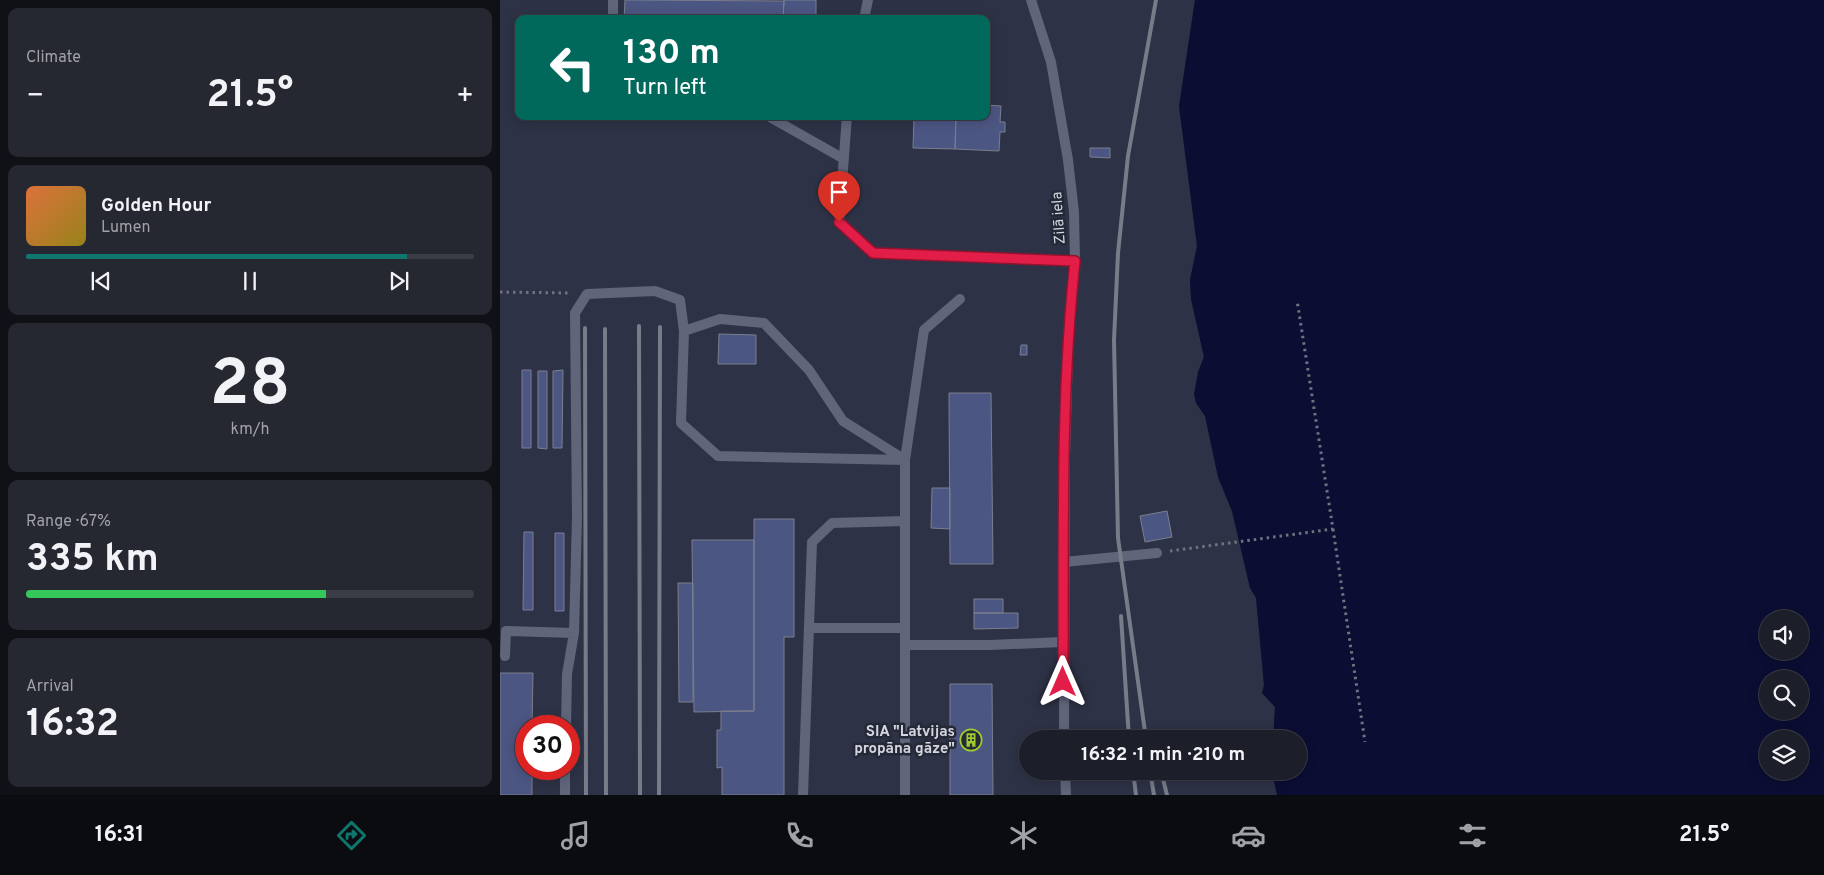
<!DOCTYPE html>
<meta charset="utf-8">
<style>
body{margin:0;font-family:Overpass,sans-serif;background:#252731;color:#f1f3f6;height:100vh;display:flex;flex-direction:column;font-size:19px;white-space:nowrap}
*{box-sizing:border-box;margin:0}
p{font-size:16px;color:#a0a2a8}
.icon{flex:none;width:28px;height:28px;fill:none;stroke:currentColor;stroke-width:2;stroke-linecap:round;stroke-linejoin:round}
.map{position:relative;flex:1;overflow:hidden}
.panel{display:flex;flex-direction:column;gap:8px;padding:8px;background:#0f1117;width:500px}
.panel>*{flex:none}
.guide{position:absolute;left:15px;top:15px;width:475px;height:105px;border-radius:10px;box-shadow:0 2px 12px #0003,0 0 0 1px #3a3d46;background:#00695c;color:#fff;overflow:hidden}
.tools{position:absolute;left:1259px;top:610px;display:grid;gap:10px}
.tools a{display:grid;place-items:center;width:50px;height:50px;border-radius:50%;background:#1c1f29;box-shadow:0 2px 12px #0003,0 0 0 1px #3a3d46;font-size:25px}
.speed{position:absolute;left:15px;top:715px;display:flex;gap:10px;font-size:25px;font-weight:700;text-align:center}
.speed>*{display:grid;place-content:center;width:65px;height:65px;border-radius:50%;background:#1c1f29;box-shadow:0 2px 12px #0003,0 0 0 1px #3a3d46;line-height:1}
.speed .limit{border:8px solid #d22;background:#fff;color:#111}
.pin{position:absolute;display:grid;place-items:center;width:42px;height:42px;color:#fff;margin:-51px -21px;border-radius:50% 50% 50% 0;rotate:-45deg;box-shadow:0 0 5px #0007}
.pin .icon{rotate:45deg}
.me{position:absolute;width:55px;margin:-28px;rotate:0deg;stroke-linejoin:round;filter:drop-shadow(0 0 4px #0008)}
.turn{display:flex;align-items:center;gap:18px;height:105px;padding:0 25px;font-size:22px}
.turn .icon{width:65px;height:65px;stroke-width:2.5}
.turn b{display:block;font-size:35px;line-height:42px}
.big{font-size:38px;font-weight:700;line-height:1.1}
.panel .tile{flex:1;display:flex;flex-direction:column;justify-content:center;gap:8px;min-width:0;padding:0 18px;border-radius:10px;background:#252731}
.panel .dial{align-items:center;gap:0}
.dial b{font-size:65px;line-height:1}
.song{display:flex;align-items:center;gap:15px}
.cover{width:60px;height:60px;border-radius:8px;background:linear-gradient(135deg,hsl(20 70% 55%),hsl(50 70% 35%))}
.played{height:5px;border-radius:2px;background:linear-gradient(90deg,#0f766e 85%,#3a3d46 85%)}
.keys{display:flex;justify-content:space-around;direction:ltr}
.heat{display:flex;justify-content:space-between;align-items:center;font-size:28px;direction:ltr}
.charge{height:8px;border-radius:4px;background:linear-gradient(90deg,#34c759 67%,#3a3d46 0)}
.trip{position:absolute;left:519px;top:730px;width:288px;height:50px;border-radius:25px;background:#1c1f29;box-shadow:0 2px 12px #0003,0 0 0 1px #3a3d46;font-weight:700;line-height:50px;text-align:center}
.menu{display:flex;height:80px;justify-content:space-around;align-items:center;background:#0b0c10;color:#a0a2a8}
.menu .icon{width:35px;height:35px}
.menu .active{color:#0f766e}
.menu b{font-size:22px;color:#f1f3f6}
main{display:flex;flex:1;min-height:0}
.map>svg:first-child{display:block}
</style>
<main>
<section class="panel">
<div class="tile"><p>Climate</p>
<div class="heat"><a>−</a><b class="big">21.5°</b><a>+</a></div>
</div>
<div class="tile">
<div class="song"><i class="cover"></i><div><b>Golden Hour</b><p>Lumen</p></div></div>
<div class="played"></div>
<div class="keys"><svg class="icon" aria-label="previous" viewBox="0 0 24 24"><path d="M18 5L8 12l10 7zM5 5v14"/></svg><svg class="icon" aria-label="pause" viewBox="0 0 24 24"><path d="M8 5v14M16 5v14"/></svg><svg class="icon" aria-label="next" viewBox="0 0 24 24"><path d="M6 5l10 7-10 7zM19 5v14"/></svg></div>
</div>
<div class="tile dial"><b>28</b><p>km/h</p></div>
<div class="tile"><p>Range · 67%</p><b class="big">335 km</b><div class="charge"></div></div>
<div class="tile"><p>Arrival</p><b class="big">16:32</b></div>
</section>
<div class="map">
<svg width="1324" height="795" viewBox="0 0 1324 795">
<rect width="100%" height="100%" fill="#252937"/>
<path fill="#2e3246" fill-rule="evenodd" d="M0 0H695L679 106 697 246 690 280 691 299 704 357 698 372 696 403 705 416 718 477 732 511 750 588 756 598 764 685 762 693 775 707 773 739H528V771H772L777 795H0ZM19 19H486V116H19ZM26 726H69V769H26Z"/>
<path fill="#0b0d33" fill-rule="evenodd" d="M695 0H1324V795H777L772 771H798V739H773L775 707 762 693 764 685 756 598 750 588 732 511 718 477 705 416 696 403 694 394 698 372 704 357 691 299 690 280 697 246 679 106ZM1268 619H1300V651H1268ZM1268 679H1300V711H1268ZM1268 739H1300V771H1268Z"/>
<path fill="#4c5682" stroke="#7a7f8f" d="M125 0 284 1 283 19H124Z
M316 0V19H283L284 0Z
M486 105 501 106 500 122H505V132H500L499 151 455 149 456 116H486Z
M414 116H456L455 149 413 148Z
M590 148H610V158L590 157Z
M219 334 256 335V364H218Z
M521 345H527V355H520Z
M22 370H31V448H22Z
M63 370 62 448H53V371Z
M38 371H47V449L38 448Z
M449 393H491L493 564H450Z
M432 488H450V529L431 528Z
M667 511 672 537 645 542 640 516Z
M254 519H294V637H284V795H222V767L217 768V730H221V711H254Z
M24 532H33V610H23Z
M55 533H64V611H55Z
M192 540H254V711L194 712Z
M178 583H193V702H179Z
M474 599H503V613H474Z
M474 613H518V628L474 629Z
M0 673H33L32 726H26V769H32V795H0Z
M450 684H492L493 795H450Z"/>
<g fill="none" stroke-linecap="round" stroke-linejoin="round">
<path stroke="#70737f" stroke-width="3" stroke-dasharray="2.5 4" stroke-linecap="butt" d="M0 292 69 293
M833 529 865 742
M670 551 833 529 797 300"/>
<path stroke="#60657a" stroke-width="10" d="M113 0V19
M531 0 551 62 568 160
M364 19 368 0
M268 116 344 159
M347 116 339 222 373 253 575 261
M220 319 264 323 309 370 343 421 405 460 218 456 181 423 184 331Z
M564 562 657 553
M309 628H405
M405 645H490L563 642
M5 656 6 631 74 633
M66 726 67 674 74 633 77 517 75 313 87 294 155 291 180 300 184 331
M65 795V769
M303 795 312 542 332 523 405 521
M405 795V460L424 330 460 299"/>
<path stroke="#60657a" stroke-width="10" d="M564 739 565 458 569 320 575 261 574 212 568 160
M565 771 566 795"/>
<path stroke="#787c88" stroke-width="4" d="M139 326 140 795
M85 328 86 795
M105 329 106 795
M621 616 629 739
M646 739 618 538 614 340 618 253 628 156 656 0
M633 771 636 795
M650 771 654 795
M661 771 667 795
M159 795 160 327"/>
</g>
<g fill="none" stroke-linecap="round" stroke-linejoin="round">
<g stroke="#92132f" stroke-width="12">
<path id="route" d="M339 222 373 253 575 261C560 401 564 542 563 682"/>
</g>
<use href="#route" stroke="#e11d48" stroke-width="9"/>
</g>
<defs>
<g id="building-ring" transform="scale(1.125)"><circle r="9.5" fill="#252937" stroke="#9fca2d" stroke-width="1.5"/><path d="M-4-6H4V6H1V3H-1V6H-4ZM-2.5-4.3h1.7v1.8h-1.7ZM.8-4.3h1.7v1.8H.8ZM-2.5-1h1.7V.8h-1.7ZM.8-1h1.7V.8H.8Z" fill="#9fca2d"/></g>
</defs>
<g fill-rule="evenodd">
<use href="#building-ring" x="471" y="740"/>
</g>
<g text-anchor="middle" stroke-width="5" stroke-linejoin="round" paint-order="stroke">
<g font-size="15" fill="#d3d6df" stroke="#252937">
<text transform="translate(558 218) rotate(-94)" y="5">Zilā iela</text>
</g>
<g font-size="15" font-weight="bold" fill="#d3d6df" stroke="#252937" text-anchor="end">
<text x="455" y="736">SIA "Latvijas<tspan x="455" dy="17">propāna gāze"</tspan></text>
</g>
</g>
</svg>
<div class="tools">
<a><svg class="icon" aria-label="sound" viewBox="0 0 24 24"><path d="M4 9h4l5-4v14l-5-4H4zM17 9q2 3 0 6"/></svg></a>
<a><svg class="icon" aria-label="search" viewBox="0 0 24 24"><circle cx="10" cy="10" r="6"/><path d="M15 15l6 6"/></svg></a>
<a><svg class="icon" aria-label="layers" viewBox="0 0 24 24"><path d="M12 4l9 5-9 5-9-5zM3 14l9 5 9-5"/></svg></a>
</div>
<div class="speed"><div class="limit">30</div></div>
<div class="pin" style="left:339px;top:222px;background:#d93025"><svg class="icon" aria-label="arrive" viewBox="0 0 24 24"><path d="M6 21V4h12l-3 4 3 4H6"/></svg></div>
<svg class="me" style="left:563px;top:682px" viewBox="-20 -20 40 40"><path d="M0-17L14 15 0 8-14 15z" fill="#e11d48" stroke="#fff" stroke-width="4"/></svg>
<div class="trip">16:32 · 1 min · 210 m</div>
<div class="guide">
<div class="turn"><svg class="icon" aria-label="left" viewBox="0 0 24 24"><path d="M17 20v-9H6M10 6l-5 5 5 5"/></svg><div><b>130 m</b>Turn left</div></div>
</div>
</div>
</main>
<nav class="menu">
<b>16:31</b>
<svg class="icon active" aria-label="directions" viewBox="0 0 24 24"><path d="M12 3l9 9-9 9-9-9zM9 14v-3h6M13 9l2 2-2 2"/></svg>
<svg class="icon" aria-label="music" viewBox="0 0 24 24"><path d="M9 18V5l10-2v13"/><circle cx="6" cy="18" r="3"/><circle cx="16" cy="16" r="3"/></svg>
<svg class="icon" aria-label="phone" viewBox="0 0 24 24"><path d="M5 4h4l2 5-3 2q2 4 5 5l2-3 5 2v4C11 20 4 13 5 4z"/></svg>
<svg class="icon" aria-label="climate" viewBox="0 0 24 24"><path d="M12 3v18M4 7l16 10M4 17L20 7"/></svg>
<svg class="icon" aria-label="car" viewBox="0 0 24 24"><path d="M5 17H2v-5l4-1 3-4h7l3 4 3 1v5h-3M9 17h6M6 11h13"/><circle cx="7" cy="17" r="2"/><circle cx="17" cy="17" r="2"/></svg>
<svg class="icon" aria-label="filters" viewBox="0 0 24 24"><path d="M4 7h16M4 17h16"/><circle cx="9" cy="7" r="2"/><circle cx="15" cy="17" r="2"/></svg>
<b>21.5°</b>
</nav>
